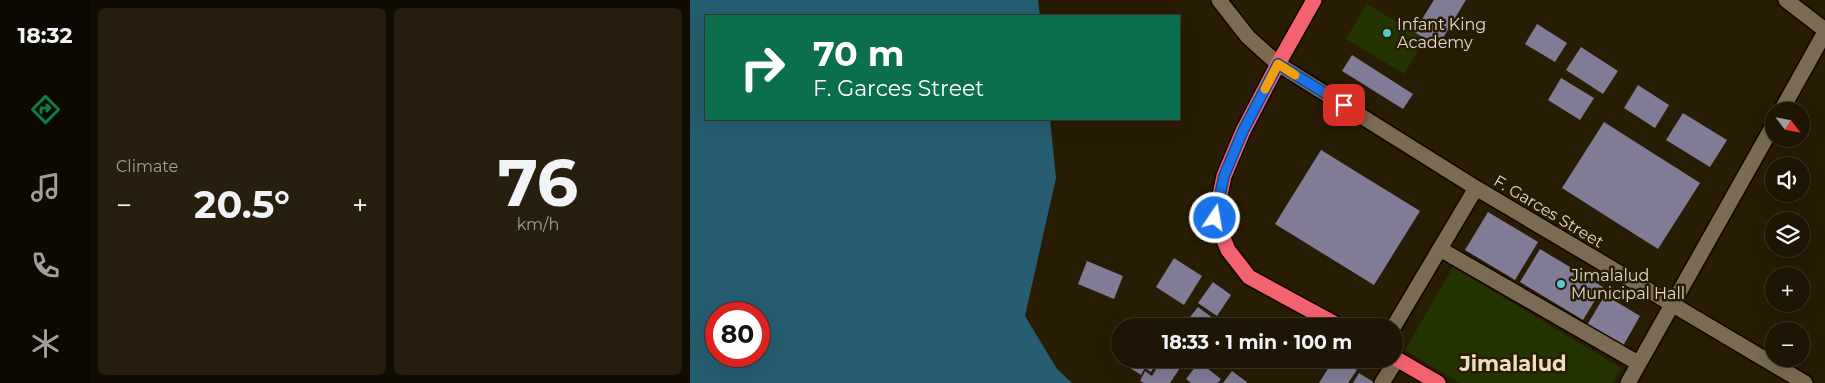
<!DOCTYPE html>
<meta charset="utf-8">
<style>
body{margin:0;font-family:Montserrat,sans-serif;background:#271e0e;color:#f1f3f6;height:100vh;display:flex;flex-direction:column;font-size:19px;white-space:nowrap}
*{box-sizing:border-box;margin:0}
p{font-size:16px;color:#a19f9a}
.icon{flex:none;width:28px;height:28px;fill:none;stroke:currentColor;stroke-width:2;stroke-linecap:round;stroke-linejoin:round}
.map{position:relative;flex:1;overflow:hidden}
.side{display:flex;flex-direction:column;gap:8px;padding:8px;background:#110c02;width:600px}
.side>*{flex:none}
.top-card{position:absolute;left:15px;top:15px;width:475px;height:105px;border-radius:0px;box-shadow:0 5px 20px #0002,0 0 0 1px #3c3426;background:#0b6e4f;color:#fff;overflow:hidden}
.needle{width:32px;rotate:122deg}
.fabs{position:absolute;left:1075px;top:102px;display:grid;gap:10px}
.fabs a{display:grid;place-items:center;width:45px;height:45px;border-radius:50%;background:#1f1504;box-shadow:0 5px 20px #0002,0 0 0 1px #3c3426;font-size:25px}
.speed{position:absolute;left:15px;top:302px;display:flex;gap:10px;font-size:25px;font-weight:700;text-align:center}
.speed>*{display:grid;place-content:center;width:65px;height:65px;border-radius:50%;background:#1f1504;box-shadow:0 5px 20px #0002,0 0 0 1px #3c3426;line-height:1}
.speed .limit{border:8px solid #d22;background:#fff;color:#111}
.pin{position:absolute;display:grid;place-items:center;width:42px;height:42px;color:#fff;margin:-21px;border-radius:10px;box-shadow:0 2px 8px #0006}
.me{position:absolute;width:55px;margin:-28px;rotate:12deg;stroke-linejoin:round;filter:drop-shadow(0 0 4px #0008)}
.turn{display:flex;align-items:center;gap:18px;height:105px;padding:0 25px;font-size:22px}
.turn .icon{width:65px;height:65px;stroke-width:2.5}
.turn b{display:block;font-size:35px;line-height:42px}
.big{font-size:38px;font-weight:700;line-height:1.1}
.side .tile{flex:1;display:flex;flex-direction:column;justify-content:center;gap:8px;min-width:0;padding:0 18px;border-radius:8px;background:#271e0e}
.side .dial{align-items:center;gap:0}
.dial b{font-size:65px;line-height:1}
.heat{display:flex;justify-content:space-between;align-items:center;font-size:28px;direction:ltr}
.side .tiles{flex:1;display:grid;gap:8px;grid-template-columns:repeat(2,1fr)}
.trip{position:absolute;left:421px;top:318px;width:292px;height:50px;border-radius:25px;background:#1f1504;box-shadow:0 5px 20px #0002,0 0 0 1px #3c3426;font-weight:700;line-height:50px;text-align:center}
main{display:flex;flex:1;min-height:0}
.tabs{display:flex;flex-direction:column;width:90px;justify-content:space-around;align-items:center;background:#0c0802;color:#a19f9a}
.tabs .icon{width:35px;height:35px}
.tabs .current{color:#0b8043}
.tabs b{font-size:22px;color:#f1f3f6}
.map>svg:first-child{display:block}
</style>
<main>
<nav class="tabs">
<b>18:32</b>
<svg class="icon current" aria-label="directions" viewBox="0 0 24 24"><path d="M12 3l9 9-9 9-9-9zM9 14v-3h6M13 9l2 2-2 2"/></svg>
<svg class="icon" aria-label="music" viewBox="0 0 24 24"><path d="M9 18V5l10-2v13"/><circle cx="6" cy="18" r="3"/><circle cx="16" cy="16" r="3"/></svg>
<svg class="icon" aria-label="phone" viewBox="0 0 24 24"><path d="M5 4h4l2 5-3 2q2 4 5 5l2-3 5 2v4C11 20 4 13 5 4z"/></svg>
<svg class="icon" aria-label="climate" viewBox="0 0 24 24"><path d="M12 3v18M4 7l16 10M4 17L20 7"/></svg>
</nav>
<section class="side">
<div class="tiles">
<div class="tile"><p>Climate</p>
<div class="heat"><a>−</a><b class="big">20.5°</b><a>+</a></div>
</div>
<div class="tile dial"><b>76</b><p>km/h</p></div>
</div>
</section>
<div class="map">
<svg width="1135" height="383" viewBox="0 0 1135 383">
<rect width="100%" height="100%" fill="#291c05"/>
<path fill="#233401" d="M677 4 735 39 714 74 656 39Z
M763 267 931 368 922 383H770L715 350Z"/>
<path fill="#265d70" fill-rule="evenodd" d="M0 0H348L350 16H16V119H360L366 178 335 316 367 369 382 383H0ZM26 314H69V356H26Z"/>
<path fill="#817b96" d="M744 0H776L748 46 724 32Z
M847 24 877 43 865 62 835 44Z
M891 47 928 71 913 94 876 70Z
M662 55 723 94 713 109 652 71Z
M871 78 904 98 890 120 858 100Z
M948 85 979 105 965 128 934 108Z
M993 113 1037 140 1020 167 976 140Z
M914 122 1010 183 968 249 872 188Z
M631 150 730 211 684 285 585 224Z
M798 212 848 242 825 280 775 250Z
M850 249 913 287 893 320 830 282Z
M484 258 512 276 494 305 466 287Z
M397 261 433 276 424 299 388 284Z
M523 282 541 295 527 316 508 303Z
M915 295 950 316 933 346 897 325Z
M508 307 532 325 531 326H493Z
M446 359H469L461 372 455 368 451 375 440 368Z
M472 359 490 368 480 383H454L450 381 455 371 462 376Z
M644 359H649L667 370 658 383H629Z
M509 362 531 379 528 383H501L496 379Z
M542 371 558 383H533Z
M669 373 685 383H663Z"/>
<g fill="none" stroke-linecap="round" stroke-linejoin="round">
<g stroke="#110600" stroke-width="18">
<path id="minor" d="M529 0 558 37 588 64 786 188 1115 383
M1096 0 1135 30
M1091 111 1135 32
M750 249 948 363
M704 326 786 188
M692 383 707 359
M938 383 1084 124"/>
</g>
<g stroke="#110600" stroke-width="18">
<path id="highway" d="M624 0 588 64 553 131 534 176 525 218 538 250 559 277 649 326
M705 358 748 383"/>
</g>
<use href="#minor" stroke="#7a6b52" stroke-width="15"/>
<use href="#highway" stroke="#f46270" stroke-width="15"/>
</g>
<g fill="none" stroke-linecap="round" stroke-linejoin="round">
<g stroke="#114b97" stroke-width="12">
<path id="route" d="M525 218 534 176 553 131 588 64 654 105"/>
</g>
<use href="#route" stroke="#1a73e8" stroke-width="9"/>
<path stroke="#f59e0b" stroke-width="9" d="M575 89 588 64 605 75"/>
</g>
<g fill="#51ccd3" stroke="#291c05" stroke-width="2">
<circle cx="697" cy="33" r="5"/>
<circle cx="871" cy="284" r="5"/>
</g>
<g text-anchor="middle" stroke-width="5" stroke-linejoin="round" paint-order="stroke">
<g font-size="16" fill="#e0d7ca" stroke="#291c05" text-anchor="start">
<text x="707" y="30">Infant King<tspan x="707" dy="18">Academy</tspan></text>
<text x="881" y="281">Jimalalud<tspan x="881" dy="18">Municipal Hall</tspan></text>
</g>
<g font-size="16" fill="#e0d7ca" stroke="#291c05">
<text transform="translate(859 211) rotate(31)" y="6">F. Garces Street</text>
</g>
<g font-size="21" font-weight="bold" fill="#eeddc1" stroke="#291c05">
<text x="823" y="371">Jimalalud</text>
</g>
</g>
</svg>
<div class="fabs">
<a><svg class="needle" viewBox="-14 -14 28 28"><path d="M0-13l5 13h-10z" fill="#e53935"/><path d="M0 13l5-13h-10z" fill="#a19f9a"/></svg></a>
<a><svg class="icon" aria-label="sound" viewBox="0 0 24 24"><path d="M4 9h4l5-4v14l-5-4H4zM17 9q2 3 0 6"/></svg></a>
<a><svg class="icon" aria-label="layers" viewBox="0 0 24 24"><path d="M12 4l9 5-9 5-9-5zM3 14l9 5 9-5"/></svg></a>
<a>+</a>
<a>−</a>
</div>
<div class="speed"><div class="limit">80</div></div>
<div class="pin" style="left:654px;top:105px;background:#d93025"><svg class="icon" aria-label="arrive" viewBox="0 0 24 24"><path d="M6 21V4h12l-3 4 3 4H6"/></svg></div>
<svg class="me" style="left:525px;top:218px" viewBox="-20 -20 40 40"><circle r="17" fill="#1a73e8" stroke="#fff" stroke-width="3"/><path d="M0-11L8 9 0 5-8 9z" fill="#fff"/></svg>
<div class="trip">18:33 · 1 min · 100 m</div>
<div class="top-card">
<div class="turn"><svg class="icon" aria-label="right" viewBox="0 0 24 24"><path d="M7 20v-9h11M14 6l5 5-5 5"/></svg><div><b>70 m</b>F. Garces Street</div></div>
</div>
</div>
</main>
